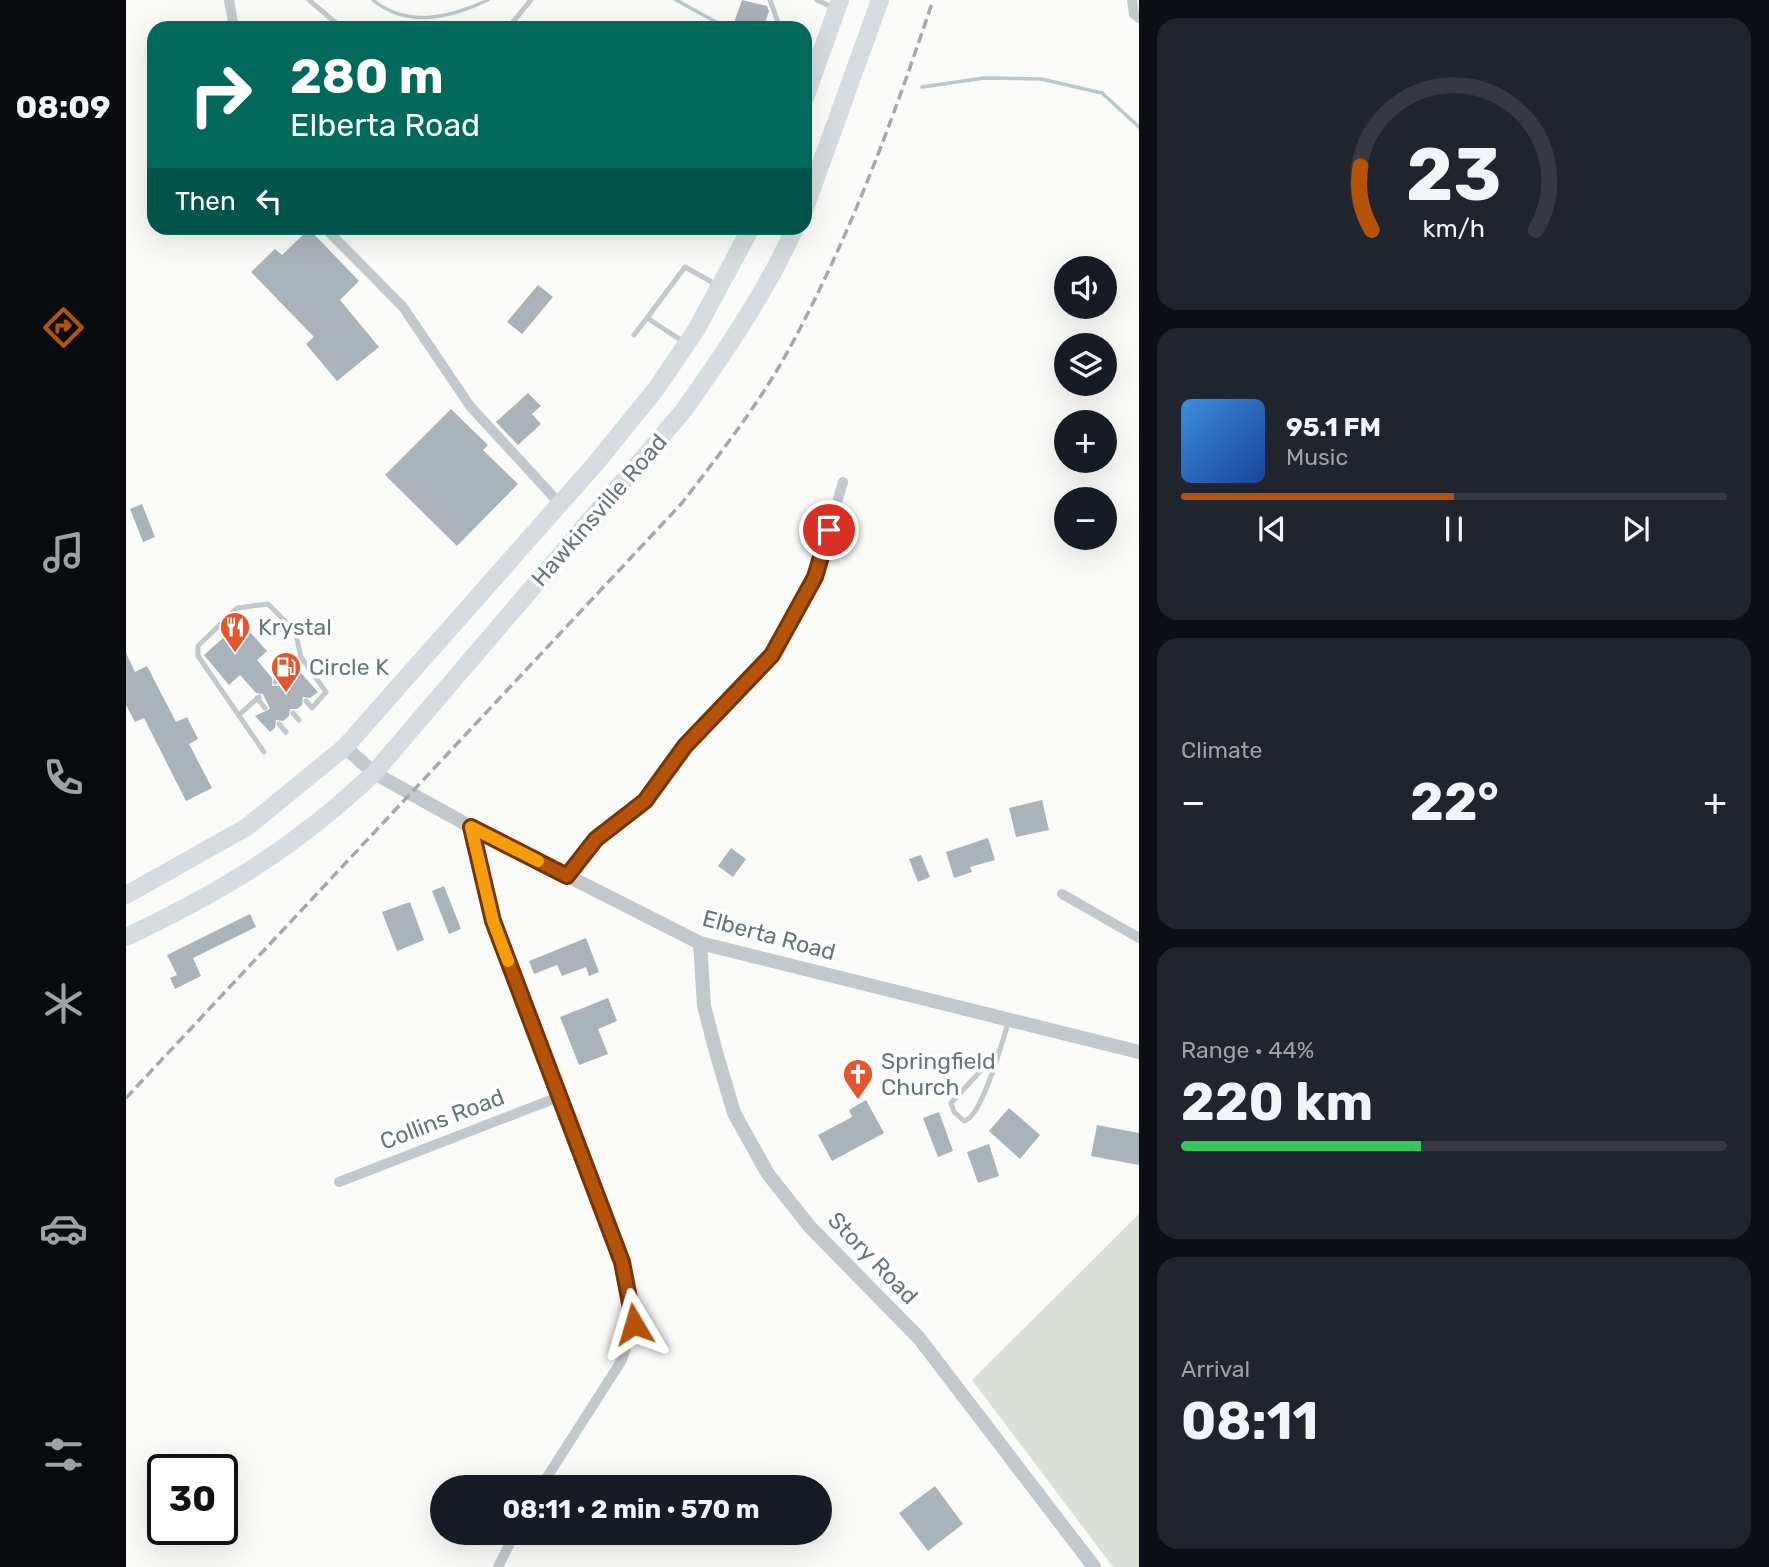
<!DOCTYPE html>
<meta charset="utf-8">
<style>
body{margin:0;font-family:Rubik,sans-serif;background:#20242c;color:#f1f3f6;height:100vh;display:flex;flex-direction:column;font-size:26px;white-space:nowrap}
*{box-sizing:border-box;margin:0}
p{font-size:23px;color:#9ea1a6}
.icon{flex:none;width:38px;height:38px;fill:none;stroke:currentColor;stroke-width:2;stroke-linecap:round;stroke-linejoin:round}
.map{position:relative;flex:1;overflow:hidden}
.side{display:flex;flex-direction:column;gap:18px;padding:18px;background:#0d0f14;width:630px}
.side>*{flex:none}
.guide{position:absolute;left:21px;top:21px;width:665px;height:214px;border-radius:21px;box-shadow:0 7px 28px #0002;background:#00695c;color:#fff;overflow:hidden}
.fabs{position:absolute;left:928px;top:256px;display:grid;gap:14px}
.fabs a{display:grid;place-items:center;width:63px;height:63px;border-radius:50%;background:#171b24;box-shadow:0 7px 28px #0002;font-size:35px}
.speed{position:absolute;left:21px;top:1454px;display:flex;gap:14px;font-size:35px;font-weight:700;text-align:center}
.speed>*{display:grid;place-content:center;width:91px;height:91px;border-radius:50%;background:#171b24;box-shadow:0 7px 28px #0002;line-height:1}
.speed .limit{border:4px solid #111;border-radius:10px;background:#fff;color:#111}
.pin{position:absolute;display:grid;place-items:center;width:60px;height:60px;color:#fff;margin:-30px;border:4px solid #fff;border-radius:50%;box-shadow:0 2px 7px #0007}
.me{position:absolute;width:77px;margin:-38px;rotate:353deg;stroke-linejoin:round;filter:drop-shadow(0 0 5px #0008)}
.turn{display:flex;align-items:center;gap:24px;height:147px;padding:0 28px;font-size:32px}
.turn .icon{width:91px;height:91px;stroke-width:2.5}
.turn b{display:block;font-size:49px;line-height:60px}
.then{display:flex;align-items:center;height:66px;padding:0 28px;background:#0003;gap:14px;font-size:26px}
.big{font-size:52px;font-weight:700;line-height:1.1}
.side .tile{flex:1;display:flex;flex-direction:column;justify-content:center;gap:10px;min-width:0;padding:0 24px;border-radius:21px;background:#20242c}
.side .dial{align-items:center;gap:0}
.dial svg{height:182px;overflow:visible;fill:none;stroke:#363941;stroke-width:7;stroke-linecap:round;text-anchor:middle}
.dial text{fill:#f1f3f6;stroke:none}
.song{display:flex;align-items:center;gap:21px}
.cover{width:84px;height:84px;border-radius:10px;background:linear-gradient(135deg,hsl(210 70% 55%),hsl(220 70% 35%))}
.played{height:7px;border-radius:4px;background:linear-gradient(90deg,#b45309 50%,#363941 50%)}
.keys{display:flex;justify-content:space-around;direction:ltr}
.heat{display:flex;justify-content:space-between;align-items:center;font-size:38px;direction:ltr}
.charge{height:10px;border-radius:5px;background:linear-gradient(90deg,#34c759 44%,#363941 0)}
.trip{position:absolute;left:304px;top:1475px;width:402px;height:70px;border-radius:35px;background:#171b24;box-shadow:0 7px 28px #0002;font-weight:700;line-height:70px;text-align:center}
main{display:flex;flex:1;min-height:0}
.menu{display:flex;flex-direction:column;width:126px;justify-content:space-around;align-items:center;background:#090b0e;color:#9ea1a6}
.menu .icon{width:49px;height:49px}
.menu .current{color:#b45309}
.menu b{font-size:32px;color:#f1f3f6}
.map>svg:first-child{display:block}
</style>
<main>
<nav class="menu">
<b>08:09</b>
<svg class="icon current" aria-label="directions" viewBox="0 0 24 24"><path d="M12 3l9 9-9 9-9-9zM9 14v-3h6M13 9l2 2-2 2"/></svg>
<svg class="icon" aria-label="music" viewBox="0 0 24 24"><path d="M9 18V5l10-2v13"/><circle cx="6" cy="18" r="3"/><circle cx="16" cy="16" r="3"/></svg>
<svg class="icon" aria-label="phone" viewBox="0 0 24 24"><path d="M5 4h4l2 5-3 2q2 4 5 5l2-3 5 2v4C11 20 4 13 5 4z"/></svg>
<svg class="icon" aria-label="climate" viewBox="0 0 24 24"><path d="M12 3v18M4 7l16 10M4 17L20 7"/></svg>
<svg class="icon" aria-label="car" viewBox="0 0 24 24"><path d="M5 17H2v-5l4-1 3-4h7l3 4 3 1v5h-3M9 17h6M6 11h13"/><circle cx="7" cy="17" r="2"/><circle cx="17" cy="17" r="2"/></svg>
<svg class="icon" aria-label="filters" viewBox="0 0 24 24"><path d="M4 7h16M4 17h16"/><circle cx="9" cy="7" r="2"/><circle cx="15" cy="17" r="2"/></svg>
</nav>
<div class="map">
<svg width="1013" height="1567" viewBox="0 0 1013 1567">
<rect width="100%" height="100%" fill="#fafaf8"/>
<path fill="#dadfd7" d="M1013 1214V1567H987L846 1380Z"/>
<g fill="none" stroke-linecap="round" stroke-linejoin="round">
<path stroke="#bbc7cb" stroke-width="3.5" d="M247 0C282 29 326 17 362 0
M550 0 601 28
M679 63H680
M796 87 858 78 915 79 976 93 1013 127"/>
</g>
<path fill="#aab3b9" d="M616 0 641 6 643 11 637 28H606Z
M183 229 233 281 214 300 253 347 211 381 180 344 188 337 125 272 149 249 156 255Z
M412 285 427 297 396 334 381 322Z
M402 393 415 406 406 414 415 424 392 445 370 422Z
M325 409 362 445 357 450 392 484 331 546 259 475Z
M16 504 29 537 17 542 4 509Z
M115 622 141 651 131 660 146 678V686H153L156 689 175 673 192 692 184 698 177 697 176 705 171 709H164L163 716 157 721 150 720 149 728 144 732 129 716 144 709 137 694 130 693 114 675 103 685 78 655Z
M0 653 9 672 21 666 50 722 61 717 72 739 63 744 86 788 60 801 18 718 9 722 0 705Z
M916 800 923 830 890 837 883 808Z
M862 838 869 860 844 867 846 872 828 878 820 852Z
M605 848 620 859 607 877 592 866Z
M795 855 804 877 792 882 783 859Z
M318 886 335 929 323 934 306 891Z
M284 902 298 940 271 951 256 912Z
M124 914 130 927 67 958 75 976 49 989 44 978 51 975 41 955Z
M460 938 473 972 463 976 460 967 436 976 431 965 408 974 403 961Z
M482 998 491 1021 472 1029 482 1054 453 1065 434 1017Z
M740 1100 758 1133 706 1161 692 1135 726 1117 723 1110Z
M883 1108 914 1135 894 1159 863 1131Z
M813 1112 827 1151 812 1157 797 1118Z
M971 1125 1013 1133V1165L965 1156Z
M863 1144 873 1176 852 1183 841 1152Z
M809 1486 837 1524 802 1551 773 1513Z"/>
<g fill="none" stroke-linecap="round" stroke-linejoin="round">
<path stroke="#c3c8cc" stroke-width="5" d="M183 0 216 28
M644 0 654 28
M691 0 708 8
M382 28 405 0
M679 47 691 55
M508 335 521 318
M558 342 521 318 559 267 591 285
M149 682 175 657
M131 698 139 708
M115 713 133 697
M167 713 173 720
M153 724 160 732
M138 752 72 656V646L111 608 142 604 169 631 175 657 200 692 186 708 180 701
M873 1051 825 1103 828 1112 838 1121C856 1118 877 1039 883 1020"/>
<path stroke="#c3c8cc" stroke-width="10" d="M103 0 108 28
M1006 0 1008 14 1013 18
M199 228 277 307 344 406 434 504
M345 827 367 921 496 1262 508 1324 496 1360 414 1488
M441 876 470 839 518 801 559 746 646 655 689 577 717 482
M936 894 1013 938
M213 1182 435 1096
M372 1567 389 1533"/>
<path stroke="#c3c8cc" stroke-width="14" d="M219 747 248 773 345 827 574 943 1013 1052
M574 943 578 1006 590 1052 608 1113 642 1174 684 1227 793 1338 968 1567"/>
<path stroke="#d6dbdf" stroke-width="18" d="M679 98 714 0
M679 208 754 0
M0 895 121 827 219 747 470 463 530 389 570 330 625 228
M0 937C97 891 170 847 248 773L558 410C599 352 640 292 669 228"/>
<path stroke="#a2aab0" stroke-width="3.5" stroke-dasharray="10 5" stroke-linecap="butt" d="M0 1098 556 503C596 451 637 399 668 340 726 231 768 117 807 0"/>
</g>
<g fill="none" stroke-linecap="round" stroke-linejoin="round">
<g stroke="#753606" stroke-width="18">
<path id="route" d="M508 1324 496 1262 367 921 345 827 441 876 470 839 519 801 559 746 646 655 689 577 703 530"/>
</g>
<use href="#route" stroke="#b45309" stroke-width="12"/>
<path stroke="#f59e0b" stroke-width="12" d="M382 961 367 921 345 827 412 861"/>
</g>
<defs>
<g id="restaurant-pin" transform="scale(1.575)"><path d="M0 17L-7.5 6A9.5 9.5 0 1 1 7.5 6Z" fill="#e4572e" stroke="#fff"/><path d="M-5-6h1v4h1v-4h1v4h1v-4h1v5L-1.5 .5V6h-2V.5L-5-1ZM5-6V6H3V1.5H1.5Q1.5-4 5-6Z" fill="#fff"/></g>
<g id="fuel-pin" transform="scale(1.575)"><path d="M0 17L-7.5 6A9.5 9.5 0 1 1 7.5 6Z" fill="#e4572e" stroke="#fff"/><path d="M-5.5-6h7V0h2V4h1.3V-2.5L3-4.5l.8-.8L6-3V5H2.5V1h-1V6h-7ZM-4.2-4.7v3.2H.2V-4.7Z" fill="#fff"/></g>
<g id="church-pin" transform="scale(1.575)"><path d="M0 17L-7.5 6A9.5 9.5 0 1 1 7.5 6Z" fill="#e4572e" stroke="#fff"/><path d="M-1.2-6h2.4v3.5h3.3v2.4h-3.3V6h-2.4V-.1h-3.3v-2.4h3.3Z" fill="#fff"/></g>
</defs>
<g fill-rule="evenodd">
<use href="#restaurant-pin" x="109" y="627"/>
<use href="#fuel-pin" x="160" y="667"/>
<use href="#church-pin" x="732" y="1074"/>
</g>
<g text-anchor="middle" stroke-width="7" stroke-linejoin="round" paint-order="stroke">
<g font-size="23" fill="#657683" stroke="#fff">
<text transform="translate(473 510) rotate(-49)" y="8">Hawkinsville Road</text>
<text transform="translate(643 935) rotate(15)" y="8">Elberta Road</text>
<text transform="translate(316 1119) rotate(-21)" y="8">Collins Road</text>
<text transform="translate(747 1258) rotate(46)" y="8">Story Road</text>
</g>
<g font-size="23" fill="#657683" stroke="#fff" text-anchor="start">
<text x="132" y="635">Krystal</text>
<text x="183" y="675">Circle K</text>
<text x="755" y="1069">Springfield<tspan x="755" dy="26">Church</tspan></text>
</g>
</g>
</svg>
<div class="fabs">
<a><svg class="icon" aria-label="sound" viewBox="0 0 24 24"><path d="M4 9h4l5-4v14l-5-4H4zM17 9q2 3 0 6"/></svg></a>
<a><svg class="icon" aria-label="layers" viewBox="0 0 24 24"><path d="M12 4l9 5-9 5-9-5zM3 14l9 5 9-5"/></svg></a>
<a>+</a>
<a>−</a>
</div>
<div class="speed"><div class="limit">30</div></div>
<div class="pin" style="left:703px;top:530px;background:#d93025"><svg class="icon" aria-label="arrive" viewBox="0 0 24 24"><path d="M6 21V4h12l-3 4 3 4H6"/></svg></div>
<svg class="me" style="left:508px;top:1324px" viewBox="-20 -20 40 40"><path d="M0-17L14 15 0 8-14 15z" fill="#b45309" stroke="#fff" stroke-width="4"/></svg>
<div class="trip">08:11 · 2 min · 570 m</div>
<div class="guide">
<div class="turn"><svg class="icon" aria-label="right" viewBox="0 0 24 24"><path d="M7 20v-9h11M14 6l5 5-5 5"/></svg><div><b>280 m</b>Elberta Road</div></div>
<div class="then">Then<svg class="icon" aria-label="left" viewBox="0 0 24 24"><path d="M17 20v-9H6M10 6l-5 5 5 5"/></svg></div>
</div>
</div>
<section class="side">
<div class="tile dial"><svg viewBox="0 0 100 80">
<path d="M14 69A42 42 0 1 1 86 69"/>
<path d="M14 69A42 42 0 0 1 9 41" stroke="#b45309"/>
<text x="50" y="56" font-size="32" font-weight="700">23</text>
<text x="50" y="72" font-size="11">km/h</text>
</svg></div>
<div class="tile">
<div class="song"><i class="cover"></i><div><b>95.1 FM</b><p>Music</p></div></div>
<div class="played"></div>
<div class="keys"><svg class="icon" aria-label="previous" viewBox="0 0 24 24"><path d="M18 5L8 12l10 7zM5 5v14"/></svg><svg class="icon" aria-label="pause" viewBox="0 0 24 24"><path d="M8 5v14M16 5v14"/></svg><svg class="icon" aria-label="next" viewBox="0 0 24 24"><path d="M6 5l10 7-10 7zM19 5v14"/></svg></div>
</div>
<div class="tile"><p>Climate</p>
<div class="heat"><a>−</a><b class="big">22°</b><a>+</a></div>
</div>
<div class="tile"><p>Range · 44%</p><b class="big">220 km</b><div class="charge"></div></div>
<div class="tile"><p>Arrival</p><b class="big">08:11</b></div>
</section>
</main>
